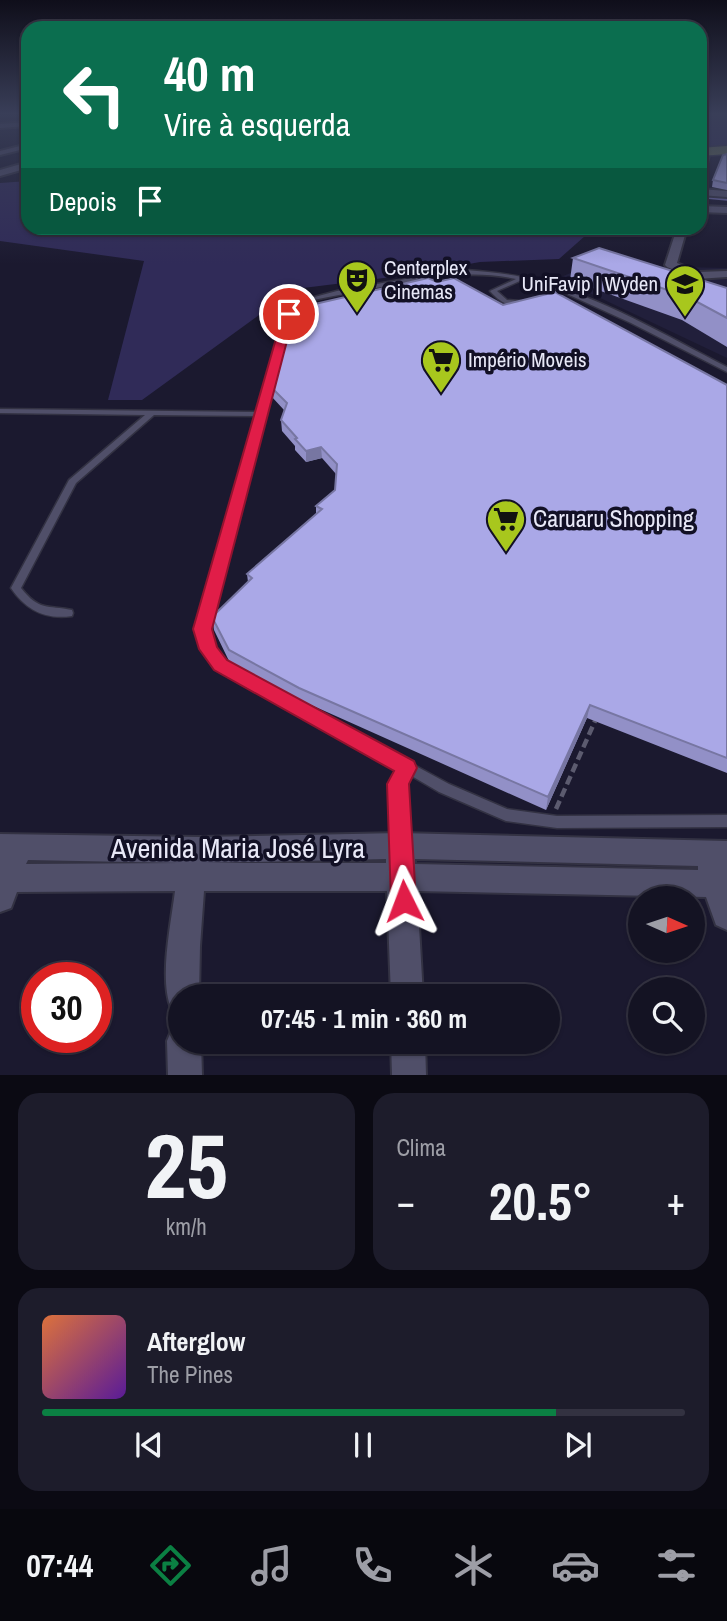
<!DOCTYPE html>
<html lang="pt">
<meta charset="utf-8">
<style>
body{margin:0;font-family:"Archivo Narrow",sans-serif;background:#1d1c2b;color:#f1f3f6;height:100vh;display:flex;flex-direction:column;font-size:26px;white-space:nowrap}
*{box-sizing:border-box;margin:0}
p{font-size:23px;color:#9d9ea6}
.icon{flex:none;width:38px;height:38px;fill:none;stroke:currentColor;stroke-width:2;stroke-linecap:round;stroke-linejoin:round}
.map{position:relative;height:1075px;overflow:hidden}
.side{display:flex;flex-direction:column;gap:18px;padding:18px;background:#0b0a13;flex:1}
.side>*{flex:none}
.banner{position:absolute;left:21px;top:21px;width:686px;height:214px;border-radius:21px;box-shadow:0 2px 5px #0004,0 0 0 2px #333241;background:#0b6e4f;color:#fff;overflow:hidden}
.needle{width:46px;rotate:93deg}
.fabs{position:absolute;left:628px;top:886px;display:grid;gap:14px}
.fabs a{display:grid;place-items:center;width:77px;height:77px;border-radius:50%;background:#141323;box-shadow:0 2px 5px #0004,0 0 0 2px #333241;font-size:35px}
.speed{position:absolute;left:21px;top:962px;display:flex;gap:14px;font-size:35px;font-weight:700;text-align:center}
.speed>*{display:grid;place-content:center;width:91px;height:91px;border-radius:50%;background:#141323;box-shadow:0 2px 5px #0004,0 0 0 2px #333241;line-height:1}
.speed .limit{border:10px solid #d22;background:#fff;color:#111}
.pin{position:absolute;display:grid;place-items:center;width:60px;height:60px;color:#fff;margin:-30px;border:4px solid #fff;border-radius:50%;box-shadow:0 2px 7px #0007}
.me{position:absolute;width:77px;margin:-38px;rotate:357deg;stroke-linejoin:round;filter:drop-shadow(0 0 5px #0008)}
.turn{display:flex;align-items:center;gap:24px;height:147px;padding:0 28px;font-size:32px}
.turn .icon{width:91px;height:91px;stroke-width:2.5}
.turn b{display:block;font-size:49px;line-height:60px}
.then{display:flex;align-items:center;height:66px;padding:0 28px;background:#0003;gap:14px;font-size:26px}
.big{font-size:52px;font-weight:700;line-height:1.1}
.side .tile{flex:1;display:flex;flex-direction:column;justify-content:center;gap:10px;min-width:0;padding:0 24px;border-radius:21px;background:#1d1c2b}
.side .dial{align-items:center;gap:0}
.dial b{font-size:91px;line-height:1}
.song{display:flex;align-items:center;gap:21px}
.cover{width:84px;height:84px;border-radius:10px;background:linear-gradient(135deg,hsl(20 70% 55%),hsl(270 70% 35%))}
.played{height:7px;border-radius:4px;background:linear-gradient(90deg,#0b8043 80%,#333241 80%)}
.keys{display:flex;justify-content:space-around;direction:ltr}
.heat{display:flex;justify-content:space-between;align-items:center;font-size:38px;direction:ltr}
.side .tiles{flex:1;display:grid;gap:18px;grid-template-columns:1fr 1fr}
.tile:last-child{grid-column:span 2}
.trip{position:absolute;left:168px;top:984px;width:392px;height:70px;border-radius:35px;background:#141323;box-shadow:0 2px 5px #0004,0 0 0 2px #333241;font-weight:700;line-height:70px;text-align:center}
.dock{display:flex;height:112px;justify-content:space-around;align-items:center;background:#08080e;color:#9d9ea6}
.dock .icon{width:49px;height:49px}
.dock .active{color:#0b8043}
.dock b{font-size:32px;color:#f1f3f6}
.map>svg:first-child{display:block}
</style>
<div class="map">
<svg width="727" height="1075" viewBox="0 0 727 1075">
<rect width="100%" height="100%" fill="#1b192f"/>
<path fill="#211f3b" d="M591 265 727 268V358L558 278Z"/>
<path fill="#302b58" d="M700 114H727V149L700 150Z
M28 181V228H594L559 259 480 262 408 275 295 289 142 400H108L144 261 0 241V183Z"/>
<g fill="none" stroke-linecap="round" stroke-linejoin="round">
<path stroke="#65629b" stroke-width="3.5" d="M706 197 727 199"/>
<g stroke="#333243" stroke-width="3">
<path id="lane" d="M466 270C490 272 513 274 535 280 603 298 665 335 727 367V372L631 323 565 293 522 280 497 291 507 300 520 301 523 303C508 308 500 302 490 291L516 279C464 268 421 280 371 289 346 294 321 297 297 305L292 314 207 629 213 648 224 662 449 784 507 809 557 816 727 815V827L557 828 506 821 439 792 410 775 405 784 407 846 405 850 400 852 395 850 393 846 391 784 399 770 216 668 202 649 197 629 257 416 154 415 76 483 21 588C39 611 47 605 72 610L73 613 72 616C45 620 26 610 11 588L69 480 145 415 0 413V409L258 412 286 314 292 303 337 291 434 274Z"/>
</g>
<g stroke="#333243" stroke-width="4">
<path id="street" d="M28 122V126L0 128V124Z
M28 144V148L0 155V151Z
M702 153 709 155 704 175 700 178Z
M28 162V168L0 176V170Z
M700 189 727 191V197L700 195Z
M700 206 727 207V213L700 212Z
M677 228H687L677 263 698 272 727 271V277L697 279 667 267 665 265Z
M400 833 727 841V930L716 925 706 897 417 891 423 996H391L387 891H204L200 946 199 996H180V1011L171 1008C159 978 171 924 175 891L17 892 11 908 0 912V834L200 837ZM386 859V863H204ZM415 859 698 866V870L415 864ZM28 860 180 863 26 864Z
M180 1026V1041H201L202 1075H168L167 1041 172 1029Z
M391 1041H425L426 1075H392Z"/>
</g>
<g stroke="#333243" stroke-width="3">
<path id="primary" d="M727 146V154L700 156V148Z"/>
</g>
<path stroke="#5c5b6f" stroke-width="4.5" stroke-dasharray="9 4.5" stroke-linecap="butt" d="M556 809 595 721"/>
<use href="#lane" fill="#504f69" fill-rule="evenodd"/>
<use href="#street" fill="#504f69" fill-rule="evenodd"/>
<use href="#primary" fill="#697452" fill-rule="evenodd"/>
</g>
<path fill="#9290c7" d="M727 154V190L712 187 713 180Z
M573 258 727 288V347L682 320 570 280Z
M437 282 503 305 727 385V773L587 718 546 810 300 700 230 663 214 630 212 617 248 582 247 574 316 514V506L335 490 336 474 322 458 306 462 295 450V446L282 431 281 420 284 410 272 397 271 387 302 325 294 318 293 309Z"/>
<path fill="#7776a2" d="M321 447 322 458 306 462V451Z
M590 705 587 718 546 810 548 797Z"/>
<path fill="#aaa8e7" stroke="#7776a2" stroke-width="2" d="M727 154V183L713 180 723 155Z
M599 248 727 288V318L688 297 573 258Z
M428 278 437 282 454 278 503 305 555 292 727 385V758L590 705 548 797 299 688 229 650 212 617 252 578 247 574 322 509 316 506 335 490 337 464 321 447 306 451 295 439 297 438 281 420 287 403 271 387 288 329 311 323 293 309Z"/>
<linearGradient id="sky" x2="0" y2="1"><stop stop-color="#0f0e1a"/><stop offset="0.43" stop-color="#393e58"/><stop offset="1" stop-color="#393e58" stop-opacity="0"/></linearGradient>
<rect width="727" height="264" fill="url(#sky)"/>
<path fill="#e11d48" stroke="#92132f" stroke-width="2" d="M289 311 294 314 212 629 217 647 227 660 414 761 417 768 409 784 416 901 412 909 404 912 395 909 391 901 387 784 394 771 214 670 199 649 193 629 283 314Z"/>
<defs>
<g id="theatre-pin" transform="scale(2.0125)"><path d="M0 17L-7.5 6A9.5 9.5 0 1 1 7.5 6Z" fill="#a8c71d" stroke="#121025"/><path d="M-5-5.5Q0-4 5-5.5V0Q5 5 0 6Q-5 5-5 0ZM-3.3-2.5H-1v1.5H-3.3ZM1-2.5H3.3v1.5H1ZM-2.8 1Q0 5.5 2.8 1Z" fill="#111"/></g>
<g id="university-pin" transform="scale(2.0125)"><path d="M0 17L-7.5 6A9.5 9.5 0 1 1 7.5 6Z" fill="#a8c71d" stroke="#121025"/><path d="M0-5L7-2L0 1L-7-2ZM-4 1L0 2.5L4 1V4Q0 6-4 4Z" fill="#111"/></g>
<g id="supermarket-pin" transform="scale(2.0125)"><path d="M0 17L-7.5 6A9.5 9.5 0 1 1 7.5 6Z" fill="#a8c71d" stroke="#121025"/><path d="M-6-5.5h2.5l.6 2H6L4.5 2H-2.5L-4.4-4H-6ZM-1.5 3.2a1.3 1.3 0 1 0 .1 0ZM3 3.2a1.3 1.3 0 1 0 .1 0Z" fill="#111"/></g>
</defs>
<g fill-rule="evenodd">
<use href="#theatre-pin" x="357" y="280"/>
<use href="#university-pin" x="685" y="284"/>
<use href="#supermarket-pin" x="441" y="360"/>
<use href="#supermarket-pin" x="506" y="519"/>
</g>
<g text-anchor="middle" stroke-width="7" stroke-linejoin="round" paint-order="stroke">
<g font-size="21" fill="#e8e8f7" stroke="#121025" text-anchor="start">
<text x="384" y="275">Centerplex<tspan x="384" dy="24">Cinemas</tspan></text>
<text x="658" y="291" text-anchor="end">UniFavip | Wyden</text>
<text x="468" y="367">Império Moveis</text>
</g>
<g font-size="24" fill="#e8e8f7" stroke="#121025" text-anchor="start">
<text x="533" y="527">Caruaru Shopping</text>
</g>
<g font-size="28" fill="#e8e8f7" stroke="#121025">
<text x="238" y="858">Avenida Maria José Lyra</text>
</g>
</g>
</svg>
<div class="fabs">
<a><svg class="needle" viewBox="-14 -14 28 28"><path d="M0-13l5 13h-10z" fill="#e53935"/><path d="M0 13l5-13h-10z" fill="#9d9ea6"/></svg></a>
<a><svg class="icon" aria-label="search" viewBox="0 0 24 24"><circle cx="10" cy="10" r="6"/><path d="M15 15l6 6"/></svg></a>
</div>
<div class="speed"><div class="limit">30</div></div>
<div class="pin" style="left:289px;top:314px;background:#d93025"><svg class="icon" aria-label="arrive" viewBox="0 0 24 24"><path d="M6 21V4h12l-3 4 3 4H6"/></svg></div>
<svg class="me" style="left:404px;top:901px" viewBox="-20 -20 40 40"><path d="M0-17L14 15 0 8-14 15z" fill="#e11d48" stroke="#fff" stroke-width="4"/></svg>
<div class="trip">07:45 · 1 min · 360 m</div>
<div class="banner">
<div class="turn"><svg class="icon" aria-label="left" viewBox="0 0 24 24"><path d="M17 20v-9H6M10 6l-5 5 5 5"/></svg><div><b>40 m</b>Vire à esquerda</div></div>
<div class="then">Depois<svg class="icon" aria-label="arrive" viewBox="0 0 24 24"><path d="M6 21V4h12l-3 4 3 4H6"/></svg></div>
</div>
</div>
<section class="side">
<div class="tiles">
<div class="tile dial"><b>25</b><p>km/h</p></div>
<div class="tile"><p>Clima</p>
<div class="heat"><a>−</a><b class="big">20.5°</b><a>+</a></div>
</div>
<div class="tile">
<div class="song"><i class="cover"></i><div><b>Afterglow</b><p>The Pines</p></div></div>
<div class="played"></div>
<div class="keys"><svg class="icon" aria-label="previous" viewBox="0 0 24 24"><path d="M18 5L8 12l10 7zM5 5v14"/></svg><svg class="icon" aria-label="pause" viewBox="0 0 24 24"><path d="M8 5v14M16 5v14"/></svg><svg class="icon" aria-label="next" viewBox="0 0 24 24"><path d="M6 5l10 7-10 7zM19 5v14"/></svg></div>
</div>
</div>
</section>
<nav class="dock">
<b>07:44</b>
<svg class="icon active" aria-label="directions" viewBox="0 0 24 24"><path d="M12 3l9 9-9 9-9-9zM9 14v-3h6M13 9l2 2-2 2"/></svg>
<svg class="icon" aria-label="music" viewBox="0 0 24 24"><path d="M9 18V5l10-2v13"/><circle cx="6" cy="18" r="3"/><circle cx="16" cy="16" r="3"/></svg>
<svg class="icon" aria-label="phone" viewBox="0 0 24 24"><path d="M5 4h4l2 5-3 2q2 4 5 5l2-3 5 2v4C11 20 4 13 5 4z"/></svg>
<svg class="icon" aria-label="climate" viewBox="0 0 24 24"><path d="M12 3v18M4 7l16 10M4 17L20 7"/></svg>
<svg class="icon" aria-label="car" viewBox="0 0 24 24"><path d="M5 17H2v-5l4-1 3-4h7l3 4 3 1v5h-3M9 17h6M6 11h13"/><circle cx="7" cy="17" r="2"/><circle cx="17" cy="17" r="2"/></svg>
<svg class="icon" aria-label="filters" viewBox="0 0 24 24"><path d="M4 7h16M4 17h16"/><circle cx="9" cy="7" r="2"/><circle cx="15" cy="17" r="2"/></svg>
</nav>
